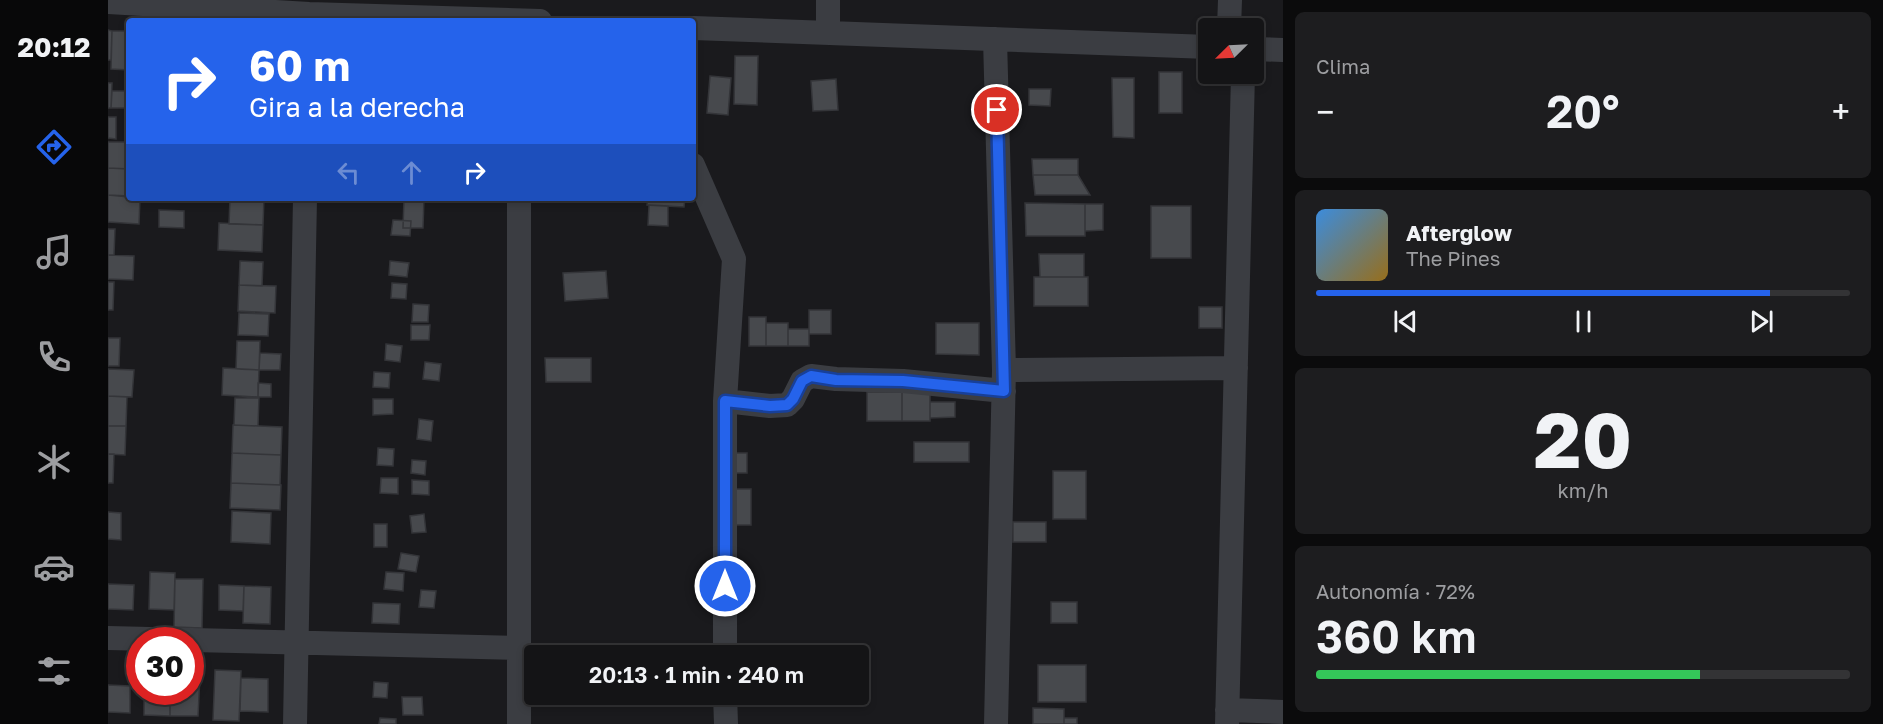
<!DOCTYPE html>
<html lang="es">
<meta charset="utf-8">
<style>
body{margin:0;font-family:"Golos Text",sans-serif;background:#1d1d1f;color:#f1f3f6;height:100vh;display:flex;flex-direction:column;font-size:22px;white-space:nowrap}
*{box-sizing:border-box;margin:0}
p{font-size:20px;color:#9d9ea1}
.icon{flex:none;width:33px;height:33px;fill:none;stroke:currentColor;stroke-width:2;stroke-linecap:round;stroke-linejoin:round}
.map{position:relative;flex:1;overflow:hidden}
.details{display:flex;flex-direction:column;gap:12px;padding:12px;background:#0b0b0c;width:600px}
.details>*{flex:none}
.hud{position:absolute;left:18px;top:18px;width:570px;height:183px;border-radius:6px;box-shadow:0 3px 9px #0003,0 0 0 2px #333335;background:#2563eb;color:#fff;overflow:hidden}
.needle{width:39px;rotate:246deg}
.buttons{position:absolute;left:1090px;top:18px;display:grid;gap:12px}
.buttons a{display:grid;place-items:center;width:66px;height:66px;border-radius:6px;background:#141416;box-shadow:0 3px 9px #0003,0 0 0 2px #333335;font-size:30px}
.speed{position:absolute;left:18px;top:627px;display:flex;gap:12px;font-size:30px;font-weight:700;text-align:center}
.speed>*{display:grid;place-content:center;width:78px;height:78px;border-radius:50%;background:#141416;box-shadow:0 3px 9px #0003,0 0 0 2px #333335;line-height:1}
.speed .limit{border:9px solid #d22;background:#fff;color:#111}
.pin{position:absolute;display:grid;place-items:center;width:51px;height:51px;color:#fff;margin:-26px;border:3px solid #fff;border-radius:50%;box-shadow:0 2px 6px #0007}
.me{position:absolute;width:66px;margin:-33px;rotate:0deg;stroke-linejoin:round;filter:drop-shadow(0 0 4px #0008)}
.turn{display:flex;align-items:center;gap:21px;height:126px;padding:0 24px;font-size:27px}
.turn .icon{width:78px;height:78px;stroke-width:2.5}
.turn b{display:block;font-size:42px;line-height:51px}
.lanes{display:flex;align-items:center;height:57px;padding:0 24px;background:#0003;justify-content:center;gap:30px;direction:ltr}
.lanes .off{opacity:.35}
.big{font-size:45px;font-weight:600;line-height:1.1}
.details .tile{flex:1;display:flex;flex-direction:column;justify-content:center;gap:9px;min-width:0;padding:0 21px;border-radius:9px;background:#1d1d1f}
.details .dial{align-items:center;gap:0}
.dial b{font-size:78px;line-height:1}
.song{display:flex;align-items:center;gap:18px}
.cover{width:72px;height:72px;border-radius:9px;background:linear-gradient(135deg,hsl(210 70% 55%),hsl(40 70% 35%))}
.played{height:6px;border-radius:3px;background:linear-gradient(90deg,#2563eb 85%,#333335 85%)}
.keys{display:flex;justify-content:space-around;direction:ltr}
.heat{display:flex;justify-content:space-between;align-items:center;font-size:33px;direction:ltr}
.charge{height:9px;border-radius:4px;background:linear-gradient(90deg,#34c759 72%,#333335 0)}
.trip{position:absolute;left:416px;top:645px;width:345px;height:60px;border-radius:6px;background:#141416;box-shadow:0 3px 9px #0003,0 0 0 2px #333335;font-weight:600;line-height:60px;text-align:center}
main{display:flex;flex:1;min-height:0}
.tabs{display:flex;flex-direction:column;width:108px;justify-content:space-around;align-items:center;background:#080809;color:#9d9ea1}
.tabs .icon{width:42px;height:42px}
.tabs .on{color:#2563eb}
.tabs b{font-size:27px;color:#f1f3f6}
.map>svg:first-child{display:block}
</style>
<main>
<nav class="tabs">
<b>20:12</b>
<svg class="icon on" aria-label="directions" viewBox="0 0 24 24"><path d="M12 3l9 9-9 9-9-9zM9 14v-3h6M13 9l2 2-2 2"/></svg>
<svg class="icon" aria-label="music" viewBox="0 0 24 24"><path d="M9 18V5l10-2v13"/><circle cx="6" cy="18" r="3"/><circle cx="16" cy="16" r="3"/></svg>
<svg class="icon" aria-label="phone" viewBox="0 0 24 24"><path d="M5 4h4l2 5-3 2q2 4 5 5l2-3 5 2v4C11 20 4 13 5 4z"/></svg>
<svg class="icon" aria-label="climate" viewBox="0 0 24 24"><path d="M12 3v18M4 7l16 10M4 17L20 7"/></svg>
<svg class="icon" aria-label="car" viewBox="0 0 24 24"><path d="M5 17H2v-5l4-1 3-4h7l3 4 3 1v5h-3M9 17h6M6 11h13"/><circle cx="7" cy="17" r="2"/><circle cx="17" cy="17" r="2"/></svg>
<svg class="icon" aria-label="filters" viewBox="0 0 24 24"><path d="M4 7h16M4 17h16"/><circle cx="9" cy="7" r="2"/><circle cx="15" cy="17" r="2"/></svg>
</nav>
<div class="map">
<svg width="1175" height="724" viewBox="0 0 1175 724">
<rect width="100%" height="100%" fill="#1a1a1d"/>
<path fill="#47494d" stroke="#343539" stroke-width="1.5" d="M0 30 4 31 3 60H0Z
M4 31H21V70L3 69Z
M627 56H650L649 105 626 104Z
M1051 72H1074V113H1051Z
M602 76 623 78 620 115 599 113Z
M1004 78H1026V138L1005 137Z
M728 79 730 110 705 111 703 81Z
M0 83H4L3 108H0Z
M921 89H943L942 106 921 105Z
M4 91H21V108H3Z
M0 117H8V139L0 138Z
M0 142H21V169L0 168Z
M924 159H970V175H925Z
M0 168 21 169V196L0 195Z
M925 175H970L982 195H927Z
M0 195 32 198 31 224 0 222Z
M122 198H156L155 225 121 224Z
M296 198H316L315 228H295Z
M540 198H577L576 207 539 205Z
M917 203 977 204V236H918Z
M977 204H995V230L977 231Z
M541 205 560 206V226L540 225Z
M1043 206H1083V258H1043Z
M51 210 76 211V228L51 227Z
M285 220 303 221 302 236 283 235Z
M111 223 155 225 154 252 110 250Z
M0 229H7L6 255H0Z
M931 254H976V277H932Z
M0 255 26 256 25 280 0 279Z
M132 261 155 262 154 286 131 285Z
M282 261 301 263 299 277 281 275Z
M498 271 500 298 457 301 455 273Z
M926 277H980V306H926Z
M0 282H6L5 310H0Z
M284 283 299 284 298 299 283 298Z
M131 285 168 286 167 313 130 311Z
M305 304 321 305 320 322H304Z
M1091 307H1114V328H1091Z
M701 310H723V334H701Z
M131 313 161 314 160 336 130 335Z
M641 317H658V346H641Z
M658 323H680V346H658Z
M828 323H871V355L828 354Z
M303 325H322L321 340H303Z
M680 329H701V346H680Z
M0 338H12L11 366H0Z
M129 341H152L151 370 128 369Z
M278 344 294 346 292 362 277 360Z
M152 353 173 354 172 370H151Z
M437 358H483V382H438Z
M317 362 333 364 331 381 315 379Z
M115 368 151 370 150 397 114 395Z
M0 369 26 370 24 397 0 396Z
M266 372 282 373 281 388 265 387Z
M150 383 163 384V397H150Z
M794 390H822V421H794Z
M759 392H794V421H759Z
M0 396 19 397 18 426H0Z
M127 398H151L150 426 126 425Z
M265 399H285V414L265 415Z
M822 402H847V417L822 418Z
M311 419 325 421 323 441 309 439Z
M125 425 174 427 173 455 124 453Z
M0 426H18L17 455 0 454Z
M806 442H861V462H806Z
M270 448 286 449 285 466 269 465Z
M124 453 173 455 172 485 123 483Z
M618 453H639V473H618Z
M0 454H6L5 483H0Z
M304 460 318 461 317 475 303 473Z
M945 471H978V519H945Z
M273 478H290V494L272 493Z
M304 480 321 481V495L304 494Z
M123 483 173 485 172 510 122 508Z
M620 489H643V525H620Z
M124 511 163 513 162 544 123 542Z
M0 512 13 513V540L0 539Z
M316 514 318 532 304 533 302 516Z
M905 522H938V542H905Z
M266 524H279V547H266Z
M293 553 311 556 308 572 290 569Z
M42 572 67 573 66 610 41 609Z
M278 572 296 573 295 591 276 589Z
M67 579H95L94 628 66 627Z
M0 584 26 585 25 610 0 609Z
M111 585 136 586 135 611 111 610Z
M136 586 163 587 162 624 135 623Z
M313 590 328 591 326 608 311 607Z
M943 602H969V623H943Z
M265 603 292 604 291 624 264 623Z
M930 665H978V702H930Z
M107 670 133 671 131 721 105 720Z
M82 676H92L90 716H62V692H82Z
M133 678 160 679V712L132 711Z
M266 682 280 683 279 698 265 697Z
M0 685 22 686V713L0 712Z
M36 692H62V716L36 715Z
M294 697H314L315 715H295Z
M925 708 956 709V724H925Z
M272 718 288 719V724H271Z
M956 718H969V724H956Z"/>
<g fill="none" stroke-linecap="round" stroke-linejoin="round">
<path stroke="#3b3d42" stroke-width="24" d="M0 2 201 14 432 21
M585 28 1101 47
M1121 28 1122 0
M720 33V0
M887 39 896 370 888 724
M1146 49 1175 50
M585 165 626 259 617 401V656
M896 370 1128 368
M617 401 662 406 679 405 685 399 694 381 703 376 728 379 795 381 896 391
M0 638 411 648
M617 694 618 724
M1119 710 1175 712
M187 724 197 198
M411 724V198
M1119 724 1135 74"/>
</g>
<g fill="none" stroke-linecap="round" stroke-linejoin="round">
<g stroke="#184099" stroke-width="15">
<path id="route" d="M617 586V401L662 406 679 405 685 399 694 381 703 376 728 380 795 381 896 391 889 110"/>
</g>
<use href="#route" stroke="#2563eb" stroke-width="10"/>
</g>
</svg>
<div class="buttons">
<a><svg class="needle" viewBox="-14 -14 28 28"><path d="M0-13l5 13h-10z" fill="#e53935"/><path d="M0 13l5-13h-10z" fill="#9d9ea1"/></svg></a>
</div>
<div class="speed"><div class="limit">30</div></div>
<div class="pin" style="left:889px;top:110px;background:#d93025"><svg class="icon" aria-label="arrive" viewBox="0 0 24 24"><path d="M6 21V4h12l-3 4 3 4H6"/></svg></div>
<svg class="me" style="left:617px;top:586px" viewBox="-20 -20 40 40"><circle r="17" fill="#2563eb" stroke="#fff" stroke-width="3"/><path d="M0-11L8 9 0 5-8 9z" fill="#fff"/></svg>
<div class="trip">20:13 · 1 min · 240 m</div>
<div class="hud">
<div class="turn"><svg class="icon" aria-label="right" viewBox="0 0 24 24"><path d="M7 20v-9h11M14 6l5 5-5 5"/></svg><div><b>60 m</b>Gira a la derecha</div></div>
<div class="lanes"><svg class="icon off" aria-label="left" viewBox="0 0 24 24"><path d="M17 20v-9H6M10 6l-5 5 5 5"/></svg><svg class="icon off" aria-label="ahead" viewBox="0 0 24 24"><path d="M12 20V5M6 11l6-6 6 6"/></svg><svg class="icon" aria-label="right" viewBox="0 0 24 24"><path d="M7 20v-9h11M14 6l5 5-5 5"/></svg></div>
</div>
</div>
<section class="details">
<div class="tile"><p>Clima</p>
<div class="heat"><a>−</a><b class="big">20°</b><a>+</a></div>
</div>
<div class="tile">
<div class="song"><i class="cover"></i><div><b>Afterglow</b><p>The Pines</p></div></div>
<div class="played"></div>
<div class="keys"><svg class="icon" aria-label="previous" viewBox="0 0 24 24"><path d="M18 5L8 12l10 7zM5 5v14"/></svg><svg class="icon" aria-label="pause" viewBox="0 0 24 24"><path d="M8 5v14M16 5v14"/></svg><svg class="icon" aria-label="next" viewBox="0 0 24 24"><path d="M6 5l10 7-10 7zM19 5v14"/></svg></div>
</div>
<div class="tile dial"><b>20</b><p>km/h</p></div>
<div class="tile"><p>Autonomía · 72%</p><b class="big">360 km</b><div class="charge"></div></div>
</section>
</main>
